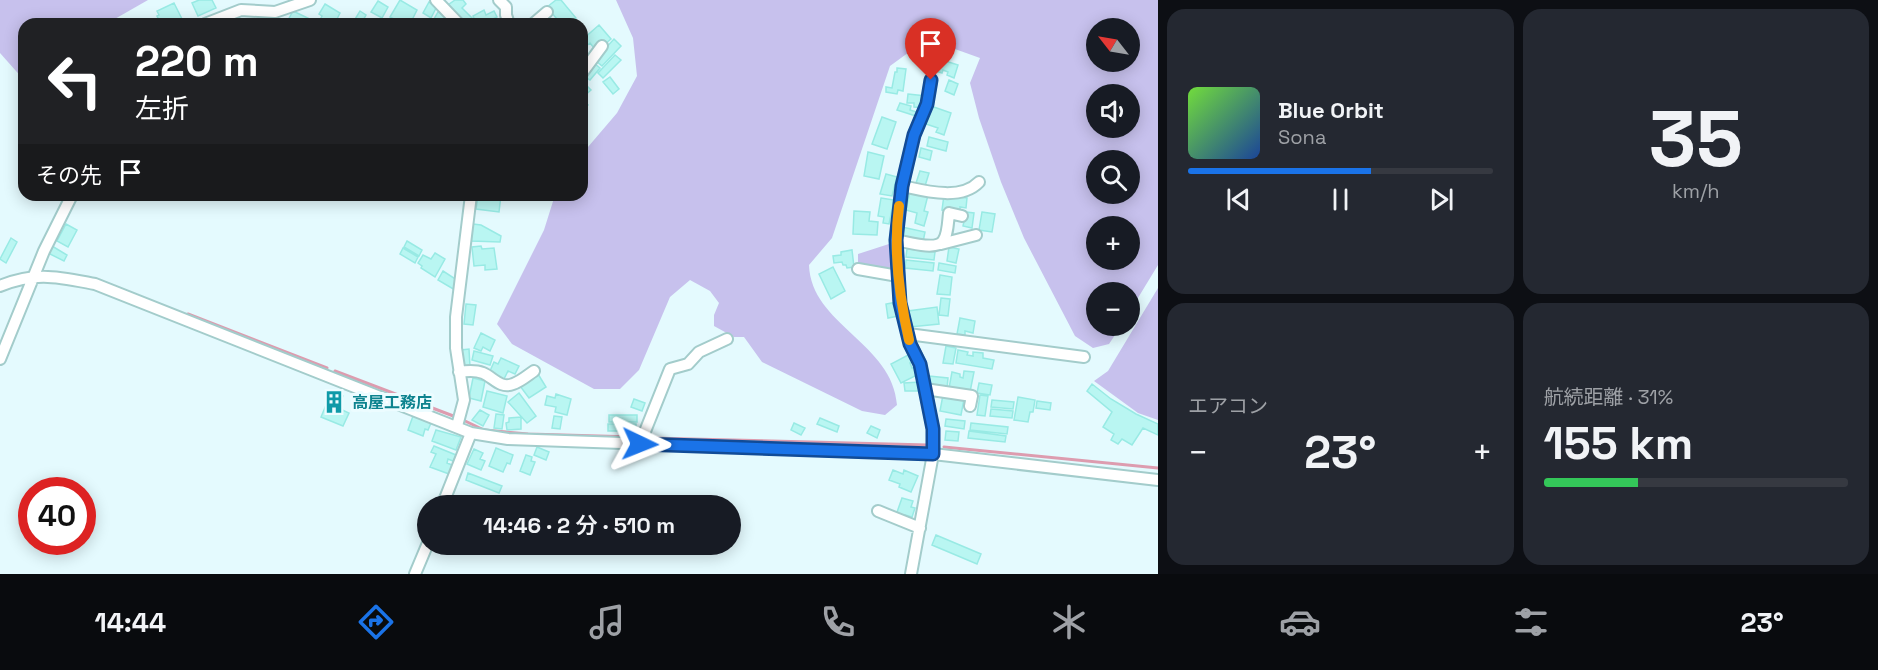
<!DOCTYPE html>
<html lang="ja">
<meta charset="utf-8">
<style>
body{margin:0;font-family:"Space Grotesk","Noto Sans JP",sans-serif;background:#242831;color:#f1f3f6;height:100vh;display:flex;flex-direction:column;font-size:22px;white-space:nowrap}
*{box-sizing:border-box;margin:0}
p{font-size:20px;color:#9ea1a6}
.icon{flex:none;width:33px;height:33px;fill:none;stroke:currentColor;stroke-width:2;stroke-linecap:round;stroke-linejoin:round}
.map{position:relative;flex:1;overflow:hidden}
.drawer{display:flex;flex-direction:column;gap:9px;padding:9px;background:#0d0f14;width:720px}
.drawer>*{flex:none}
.banner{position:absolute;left:18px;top:18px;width:570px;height:183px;border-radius:18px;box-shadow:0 3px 15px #0003;background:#202124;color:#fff;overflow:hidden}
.needle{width:39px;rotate:301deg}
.buttons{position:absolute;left:1086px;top:18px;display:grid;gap:12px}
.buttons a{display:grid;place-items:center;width:54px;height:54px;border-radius:50%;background:#171b24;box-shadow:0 3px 15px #0003;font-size:30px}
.speed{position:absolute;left:18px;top:477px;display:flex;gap:12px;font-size:30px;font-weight:700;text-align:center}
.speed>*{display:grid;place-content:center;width:78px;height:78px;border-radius:50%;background:#171b24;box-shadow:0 3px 15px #0003;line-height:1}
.speed .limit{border:9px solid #d22;background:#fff;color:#111}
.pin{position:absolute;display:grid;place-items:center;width:51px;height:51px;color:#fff;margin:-62px -26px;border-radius:50% 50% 50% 0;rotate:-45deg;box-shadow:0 0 6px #0007}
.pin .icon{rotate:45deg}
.me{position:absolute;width:66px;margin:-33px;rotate:92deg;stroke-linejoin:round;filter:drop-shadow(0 0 4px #0008)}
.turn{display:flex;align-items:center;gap:21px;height:126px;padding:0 18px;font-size:27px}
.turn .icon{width:78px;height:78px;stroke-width:2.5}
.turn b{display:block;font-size:42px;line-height:51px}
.then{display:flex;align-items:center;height:57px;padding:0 18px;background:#0003;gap:12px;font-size:22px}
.big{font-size:45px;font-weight:600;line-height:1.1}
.drawer .widget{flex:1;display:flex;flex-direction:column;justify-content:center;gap:9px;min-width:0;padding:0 21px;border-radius:18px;background:#242831}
.drawer .dial{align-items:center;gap:0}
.dial b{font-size:78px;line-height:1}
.song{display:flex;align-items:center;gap:18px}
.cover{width:72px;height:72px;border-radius:9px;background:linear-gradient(135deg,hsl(100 70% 55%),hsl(220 70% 35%))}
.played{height:6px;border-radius:3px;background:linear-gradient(90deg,#1a73e8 60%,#363941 60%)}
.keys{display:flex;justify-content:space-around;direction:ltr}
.heat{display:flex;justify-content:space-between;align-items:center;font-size:33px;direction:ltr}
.charge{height:9px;border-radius:4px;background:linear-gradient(90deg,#34c759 31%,#363941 0)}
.drawer .tiles{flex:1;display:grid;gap:9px;grid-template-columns:repeat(2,1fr)}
.trip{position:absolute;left:417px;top:495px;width:324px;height:60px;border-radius:30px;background:#171b24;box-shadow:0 3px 15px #0003;font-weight:600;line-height:60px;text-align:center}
.tab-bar{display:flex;height:96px;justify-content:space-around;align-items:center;background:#090b0e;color:#9ea1a6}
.tab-bar .icon{width:42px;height:42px}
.tab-bar .active{color:#1a73e8}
.tab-bar b{font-size:27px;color:#f1f3f6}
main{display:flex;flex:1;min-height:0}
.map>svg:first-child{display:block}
</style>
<main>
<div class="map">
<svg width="1158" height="574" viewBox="0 0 1158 574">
<rect width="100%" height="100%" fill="#e4fafe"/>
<path fill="#c7c1ed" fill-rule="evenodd" d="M0 0H148L106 24H24V80L0 53Z
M616 0H1158V265L1130 311V292H1096V326H1121L1109 344 1093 348 1075 336 1024 238 1001 182 979 118 970 83 980 58 927 39 890 66 832 238 809 265C811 325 893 343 897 405L885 415 862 411 762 362 744 337H734L714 326V315L719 303 710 291 690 280 670 297 639 370 620 389H594L512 344 497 324 544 230 555 195H582V154L617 113 637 76 633 38ZM1096 28H1130V62H1096ZM1096 94H1130V128H1096ZM1096 160H1130V194H1096ZM1096 226H1130V260H1096Z
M892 243 896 271 858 265V254Z
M1158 288V420L1138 413 1094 381 1108 371Z"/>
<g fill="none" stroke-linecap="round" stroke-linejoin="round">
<path stroke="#dd9caf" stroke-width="3" d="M188 314 327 368
M335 371 456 417
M463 420 484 430 528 434 635 437
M650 438 928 445
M944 447 1158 468"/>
</g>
<path fill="#b9f6f2" stroke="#98eae4" stroke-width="1.5" d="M199 0H212L216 8 198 16 192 3Z
M400 0 417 10 410 24H403L390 17Z
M455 0H463L466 4 462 8 472 18 464 24 448 5Z
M556 0H561L576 18 568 24H561L547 7Z
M378 1 388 7 382 18 371 12Z
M429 2 437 6 431 18 423 13Z
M174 3 182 19 173 24 171 21 161 24 157 16 159 15 157 11Z
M325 4 340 13 335 23 332 21 331 24H318L322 16 319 14Z
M484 10 486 15 494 11 497 17 484 24H477L473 16Z
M293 11 312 20 310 24H290L287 22Z
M360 11 366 15 361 24H352Z
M438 12 447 17 452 24H443L434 19Z
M599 25 611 39 605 44 602 41 594 48 590 43 585 47 582 40Z
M614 39 621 46 602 66 595 60Z
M615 55 621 60 603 78 598 73Z
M936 58 958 65 954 78 947 75 948 72 943 70 942 73 932 70Z
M595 64 600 68 590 80 585 77Z
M897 68 906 69 903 91 898 90 897 94 886 92V87L892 88 895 72H897Z
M610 77 619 89 613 94 603 82Z
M949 80 958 84 954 95 945 91Z
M582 81 591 90 582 98 588 105 582 111Z
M908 94 926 96 925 108 914 107V103H907Z
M900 103 911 106 910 110 920 113 919 117 897 110Z
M931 106 951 113 944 135 936 132 938 128 926 124Z
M882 117 896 122 887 149 872 144Z
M929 137 948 142 946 151 927 146Z
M921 148 932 151 930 160 919 157Z
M868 152 884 156 879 179 864 176Z
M920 171 929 173 925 186 916 183Z
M886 174 897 177 892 196 880 194Z
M910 191 928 195 924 211 928 212 924 226 915 223 917 213 906 210Z
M483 195H501L499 212 476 209 478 197H482Z
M944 195 967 198 966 208 960 207V212L942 210Z
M881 198 894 200 889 224 883 223 884 217 878 216Z
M854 211 870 212 869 221 878 222 877 235 853 234Z
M966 212 974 213 972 228 963 226Z
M982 212 995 214 992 232 979 230Z
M66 224 77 230 68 247 57 241Z
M473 224 481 225 501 236 500 242 471 241Z
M902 227 925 232 923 242 900 237Z
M11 238 17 242 6 263 0 259Z
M407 241 422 250 419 256 404 247Z
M52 246 67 255 64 261 48 253Z
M481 246 482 249 494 248 497 269 485 270V265L474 266 472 247Z
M949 247 959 249 956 263 947 261Z
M403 248 418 257 415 263 400 254Z
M907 249 935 252 934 260 906 257Z
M852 250 854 267 847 268 846 265H843L842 262 834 263 833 256 841 255V252Z
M435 253 445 259 435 277 421 268 422 266 418 263 423 255 431 259Z
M906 260 934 263 933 271 905 268Z
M939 263 956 266 955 273 938 270Z
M833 267 845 291 831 299 819 274Z
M443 271 457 280 455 290 438 280Z
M940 275 952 277 950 295 937 294Z
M941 298 950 299 948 316 939 315Z
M897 302 899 316 888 318 886 304Z
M466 304 476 305 473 325 464 324Z
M937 307 939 324 910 327 908 311Z
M960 318 975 321 973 333 965 331V335L957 334Z
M481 333 495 340 490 351 483 347 481 351 474 348Z
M946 346 956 348 953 364 943 363Z
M469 349 470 367 462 368 461 350Z
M958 350 968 352 967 355 973 356V352L983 353V358L994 360 992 369 956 363Z
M474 351 493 356 490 365 472 360Z
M910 354 913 362 910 363 912 368 917 366 921 373 901 383 891 364Z
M501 358 519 366 515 374 508 371 503 381 492 376 494 373 490 371 494 362 498 364Z
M964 371 974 372 970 392 949 388 952 372 960 374V377L963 378Z
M538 374 546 387 529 398 520 386Z
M929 376 948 378 947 388 927 385Z
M473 378 485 381 481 401 469 398Z
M920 382V391H905L904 383Z
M979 383 992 385 990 395 977 393Z
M1092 384 1111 399 1136 414 1158 424V435L1143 428 1132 445 1122 439 1118 444 1111 440 1114 434 1103 427 1112 412 1087 391Z
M332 391 343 396 338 408 349 413 343 426 321 417Z
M487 391 507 396 503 413 483 407Z
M519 393 536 416 527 423 508 402Z
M556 394 571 399 567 415 555 412 556 407 545 405 547 396 555 398Z
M943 395 964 399 961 415 940 411Z
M980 395 988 396 985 416 977 415Z
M1018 397 1035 400 1033 412H1030L1028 422 1014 420Z
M634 399 645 403 642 411 631 407Z
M992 400 1014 402 1013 409 991 407Z
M1037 401 1051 403 1050 410 1036 408Z
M991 409 1013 411 1012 418 990 416Z
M480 410 489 415 483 426 472 420Z
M496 414 504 415 502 429 494 428Z
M609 415H637V422H609Z
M413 416 431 423 428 430 425 429 423 436 408 430Z
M554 416 562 417 560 429 552 428Z
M521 417V429L507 430 506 423 509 422V418Z
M820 418 839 426 837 432 817 424Z
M946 419 965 421 964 429 945 426Z
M794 423 805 428 801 435 791 430Z
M971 423 1008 427 1007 434 970 430Z
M608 424H636V431H608Z
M871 426 880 430 877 438 867 433Z
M436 430 461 437 456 450 432 441Z
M946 431 959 432 958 441 945 440Z
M969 431 1006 436 1005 442 968 438Z
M434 446 456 455 453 461 448 459 447 463 452 465 449 474 430 467 436 454 431 452Z
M537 447 549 452 546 460 534 455Z
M496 448 513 455 510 464 507 463 503 472 489 466Z
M474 449 483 453 480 459 485 461 481 470 467 464Z
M526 455 532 457 531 461 535 462 530 475 520 471Z
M893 470 903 474 904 470 918 476 911 492 899 487 900 484 889 480Z
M468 473 502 486 499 493 466 480Z
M902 498 913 501 911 507 915 508 912 517 905 515 904 518 896 515Z
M936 535 981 554 977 564 932 545Z"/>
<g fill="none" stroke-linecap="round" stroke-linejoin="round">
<g stroke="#a3cccb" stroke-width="14">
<path id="minor" d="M436 0 459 24
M499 0 506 7V15L509 24
M205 24 241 10 275 12 310 0
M533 24 547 12
M582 73 602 46
M902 186C925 191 961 201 979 182
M896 240C907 242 936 251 943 241 948 235 948 221 949 213L962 216
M941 244 976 235
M858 269 898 276
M0 286C36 271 58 277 95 284L471 433 508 439 933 454 1158 480
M908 334 1084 357
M0 359 44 251 72 195
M459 372C466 371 475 370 483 373 493 377 500 389 513 384 520 382 528 375 534 371
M925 389 972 396 970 406
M457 426 464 400 456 348V317L471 195
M640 444 670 369 688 364 699 352 727 339
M442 506 471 433
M878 511 920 528
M415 574 428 543
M911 574 933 454V429L920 364 910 343 900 303 896 240 902 186 914 135 927 104 931 80"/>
</g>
<use href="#minor" stroke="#fff" stroke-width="10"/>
</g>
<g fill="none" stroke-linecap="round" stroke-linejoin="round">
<g stroke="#114b97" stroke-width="15">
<path id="route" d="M640 444 933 454V429L920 364 910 344 900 303 896 240 902 186 914 135 927 104 931 80"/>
</g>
<use href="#route" stroke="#1a73e8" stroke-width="10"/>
<path stroke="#f59e0b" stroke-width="10" d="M899 206C893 251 899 296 909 340"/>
</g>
<defs>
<g id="building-bare" transform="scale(1.8)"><path d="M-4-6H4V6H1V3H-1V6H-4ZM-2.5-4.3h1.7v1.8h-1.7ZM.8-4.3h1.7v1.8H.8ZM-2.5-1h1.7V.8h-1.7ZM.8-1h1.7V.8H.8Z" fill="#0f9aa8" stroke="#ecfcff" stroke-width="2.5" paint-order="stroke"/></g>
</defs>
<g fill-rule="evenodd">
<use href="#building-bare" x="334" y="402"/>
</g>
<g text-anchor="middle" stroke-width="6" stroke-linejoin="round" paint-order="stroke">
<g font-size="16" font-weight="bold" fill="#0d838f" stroke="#ecfcff" text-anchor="start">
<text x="352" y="408">高屋工務店</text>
</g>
</g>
</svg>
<div class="buttons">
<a><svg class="needle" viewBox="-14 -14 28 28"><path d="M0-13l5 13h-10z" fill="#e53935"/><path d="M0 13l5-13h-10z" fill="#9ea1a6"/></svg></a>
<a><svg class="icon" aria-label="sound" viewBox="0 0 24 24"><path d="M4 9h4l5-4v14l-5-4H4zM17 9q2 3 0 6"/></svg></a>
<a><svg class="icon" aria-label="search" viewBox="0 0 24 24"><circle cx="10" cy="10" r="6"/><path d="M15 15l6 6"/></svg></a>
<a>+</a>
<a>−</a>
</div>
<div class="speed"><div class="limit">40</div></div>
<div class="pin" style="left:931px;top:80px;background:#d93025"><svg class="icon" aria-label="arrive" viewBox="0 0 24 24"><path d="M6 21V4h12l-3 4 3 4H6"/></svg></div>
<svg class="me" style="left:640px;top:444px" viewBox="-20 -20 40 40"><path d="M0-17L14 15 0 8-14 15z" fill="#1a73e8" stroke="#fff" stroke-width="4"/></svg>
<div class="trip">14:46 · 2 分 · 510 m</div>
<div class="banner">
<div class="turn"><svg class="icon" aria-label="left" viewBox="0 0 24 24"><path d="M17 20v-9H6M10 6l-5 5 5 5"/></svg><div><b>220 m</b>左折</div></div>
<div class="then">その先<svg class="icon" aria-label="arrive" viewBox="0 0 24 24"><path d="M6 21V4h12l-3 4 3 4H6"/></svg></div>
</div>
</div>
<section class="drawer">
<div class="tiles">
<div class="widget">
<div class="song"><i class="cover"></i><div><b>Blue Orbit</b><p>Sona</p></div></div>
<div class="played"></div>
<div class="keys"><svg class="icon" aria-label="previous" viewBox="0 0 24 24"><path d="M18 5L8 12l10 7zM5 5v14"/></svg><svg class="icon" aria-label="pause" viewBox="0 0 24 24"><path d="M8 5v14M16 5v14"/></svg><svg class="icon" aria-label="next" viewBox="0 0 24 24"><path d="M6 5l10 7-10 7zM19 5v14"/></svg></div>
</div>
<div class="widget dial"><b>35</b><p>km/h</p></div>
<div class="widget"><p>エアコン</p>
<div class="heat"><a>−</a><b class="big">23°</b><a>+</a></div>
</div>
<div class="widget"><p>航続距離 · 31%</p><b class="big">155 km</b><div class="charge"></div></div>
</div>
</section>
</main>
<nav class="tab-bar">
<b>14:44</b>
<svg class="icon active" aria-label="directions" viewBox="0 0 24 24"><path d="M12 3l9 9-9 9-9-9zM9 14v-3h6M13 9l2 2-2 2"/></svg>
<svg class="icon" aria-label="music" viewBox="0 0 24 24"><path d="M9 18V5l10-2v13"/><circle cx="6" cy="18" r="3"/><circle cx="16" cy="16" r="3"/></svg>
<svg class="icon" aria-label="phone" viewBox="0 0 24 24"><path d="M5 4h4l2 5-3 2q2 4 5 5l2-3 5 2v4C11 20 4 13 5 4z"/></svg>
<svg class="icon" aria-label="climate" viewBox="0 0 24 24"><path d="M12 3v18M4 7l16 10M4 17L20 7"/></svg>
<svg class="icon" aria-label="car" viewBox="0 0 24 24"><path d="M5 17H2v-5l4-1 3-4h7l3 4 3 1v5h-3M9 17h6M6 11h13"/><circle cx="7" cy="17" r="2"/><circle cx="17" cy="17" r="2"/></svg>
<svg class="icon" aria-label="filters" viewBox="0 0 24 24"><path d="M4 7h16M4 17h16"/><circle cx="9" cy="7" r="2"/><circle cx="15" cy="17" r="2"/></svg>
<b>23°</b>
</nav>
